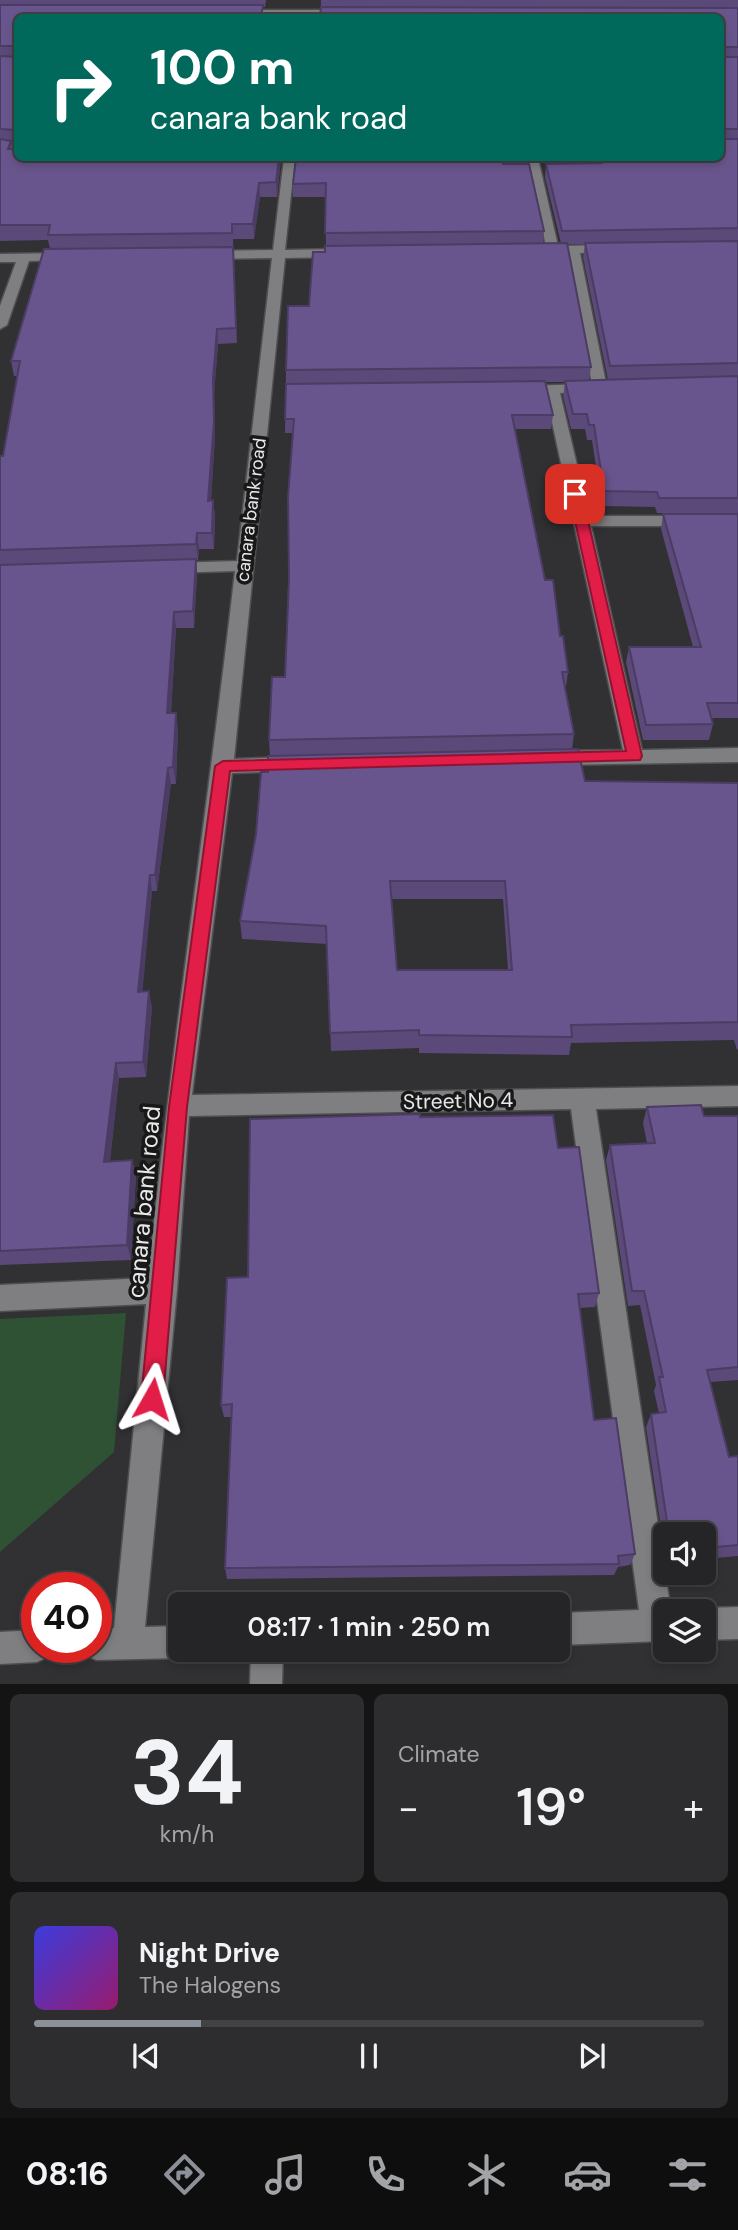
<!DOCTYPE html>
<meta charset="utf-8">
<style>
body{margin:0;font-family:"DM Sans",sans-serif;background:#2d2c2e;color:#f1f3f6;height:100vh;display:flex;flex-direction:column;font-size:26px;white-space:nowrap}
*{box-sizing:border-box;margin:0}
p{font-size:23px;color:#a3a4a7}
.icon{flex:none;width:38px;height:38px;fill:none;stroke:currentColor;stroke-width:2;stroke-linecap:round;stroke-linejoin:round}
.map{position:relative;height:1684px;overflow:hidden}
.side{display:flex;flex-direction:column;gap:10px;padding:10px;background:#141415;flex:1}
.side>*{flex:none}
.top-card{position:absolute;left:14px;top:14px;width:710px;height:147px;border-radius:10px;box-shadow:0 4px 10px #0003,0 0 0 2px #424143;background:#00695c;color:#fff;overflow:hidden}
.controls{position:absolute;left:653px;top:1522px;display:grid;gap:14px}
.controls a{display:grid;place-items:center;width:63px;height:63px;border-radius:10px;background:#252426;box-shadow:0 4px 10px #0003,0 0 0 2px #424143;font-size:35px}
.speed{position:absolute;left:21px;top:1572px;display:flex;gap:14px;font-size:35px;font-weight:700;text-align:center}
.speed>*{display:grid;place-content:center;width:91px;height:91px;border-radius:50%;background:#252426;box-shadow:0 4px 10px #0003,0 0 0 2px #424143;line-height:1}
.speed .limit{border:10px solid #d22;background:#fff;color:#111}
.pin{position:absolute;display:grid;place-items:center;width:60px;height:60px;color:#fff;margin:-30px;border-radius:14px;box-shadow:0 4px 10px #0006}
.me{position:absolute;width:77px;margin:-38px;rotate:6deg;stroke-linejoin:round;filter:drop-shadow(0 0 5px #0008)}
.turn{display:flex;align-items:center;gap:24px;height:147px;padding:0 21px;font-size:32px}
.turn .icon{width:91px;height:91px;stroke-width:2.5}
.turn b{display:block;font-size:49px;line-height:60px}
.big{font-size:52px;font-weight:600;line-height:1.1}
.side .widget{flex:1;display:flex;flex-direction:column;justify-content:center;gap:10px;min-width:0;padding:0 24px;border-radius:10px;background:#2d2c2e}
.side .dial{align-items:center;gap:0}
.dial b{font-size:91px;line-height:1}
.song{display:flex;align-items:center;gap:21px}
.cover{width:84px;height:84px;border-radius:10px;background:linear-gradient(135deg,hsl(240 70% 55%),hsl(320 70% 35%))}
.played{height:7px;border-radius:4px;background:linear-gradient(90deg,#8c9099 25%,#424143 25%)}
.keys{display:flex;justify-content:space-around;direction:ltr}
.heat{display:flex;justify-content:space-between;align-items:center;font-size:38px;direction:ltr}
.side .tiles{flex:1;display:grid;gap:10px;grid-template-columns:1fr 1fr}
.widget:last-child{grid-column:span 2}
.trip{position:absolute;left:168px;top:1592px;width:402px;height:70px;border-radius:10px;background:#252426;box-shadow:0 4px 10px #0003,0 0 0 2px #424143;font-weight:600;line-height:70px;text-align:center}
.tabs{display:flex;height:112px;justify-content:space-around;align-items:center;background:#0f0e0f;color:#a3a4a7}
.tabs .icon{width:49px;height:49px}
.tabs .selected{color:#8c9099}
.tabs b{font-size:32px;color:#f1f3f6}
.map>svg:first-child{display:block}
</style>
<div class="map">
<svg width="738" height="1684" viewBox="0 0 738 1684">
<rect width="100%" height="100%" fill="#313033"/>
<path fill="#2e5233" d="M126 1313 114 1452 0 1552V1319Z"/>
<g fill="none" stroke-linecap="round" stroke-linejoin="round">
<g stroke="#4f4e50" stroke-width="3">
<path id="minor" d="M236 10H347L352 13 347 16 233 15 231 13Z
M284 158H295L285 250 340 249 346 253 340 257 285 258 234 759 294 757 301 759 304 764 301 769 294 771 232 773 192 1095 738 1086V1106L596 1109 671 1612H665V1641L558 1645V1613L639 1610 571 1109 189 1116 177 1290 145 1627 180 1626V1650H193L180 1658 96 1660 85 1655 81 1647H96V1628H114L146 1304 0 1311V1285L148 1278C172 1042 208 807 235 571L170 573 161 568 170 563 237 561 272 258 205 259 199 255 205 251 273 250Z
M527 158H538L558 246 613 245 619 249 613 253H580L607 388 600 392 560 393 589 516H738V526H591L642 750 738 748V762L554 765 547 763 544 758 547 753 554 751 623 750 546 394H519L512 390 519 386 592 384 567 253 541 254 535 250 546 246Z
M67 253 72 254V260L29 261 7 325 0 329V306L16 262H0V254Z
M738 1607V1639L704 1640V1612H695L704 1608Z
M37 1630V1647H53L48 1657 37 1662 0 1664V1632Z
M251 1650H283L282 1684H250Z"/>
</g>
<use href="#minor" fill="#7f7e81" fill-rule="evenodd"/>
</g>
<path fill="#5a4979" fill-rule="evenodd" d="M0 0H266L265 7H263V18H18V144H12L13 149 18 158H281L277 197H260L254 239H233L237 343 218 344 214 394 215 436 211 501 213 500 215 516 214 549H199L198 560H196L197 575 194 628H176L171 713 178 729 176 784H171L157 891H152L142 991 152 1007 146 1077 119 1078 110 1161 132 1160 136 1175 131 1260 0 1265V456H3L17 376H14L11 361 50 249 48 240 0 241Z
M321 0H738V513H657L655 507 602 506 592 440H587L585 429H571L563 396 565 382H545L553 415 551 429H515L545 580 568 672 566 687H565L574 734 572 749 270 756 269 740 285 677 293 433H285L286 370 309 306 325 252 326 246 325 197H293V184L503 164 544 231 543 243H561L545 177 546 164 597 163 595 158H721V18L321 7ZM567 244H585L583 257 608 380H589L591 367Z
M663 514H738V718H711L713 724 709 740H643L626 662 629 647H693L661 529Z
M585 781 738 783V1049L737 1050 734 1040 571 1043 569 1055 419 1053V1048L331 1051 327 944 242 939 240 921ZM391 899H503L508 970H397Z
M647 1107 704 1116H738V1380L710 1382 729 1457 738 1456V1556L704 1559V1535H665V1554L646 1427 651 1414 659 1413 654 1391 656 1385 640 1305 628 1306 606 1160 610 1145 647 1143 643 1123Z
M420 1117 558 1148 599 1293 595 1307 579 1308 594 1420 635 1554 630 1565 618 1567 614 1575 227 1579 225 1568 231 1417H224L221 1405 248 1277Z"/>
<path fill="#4a3c63" d="M279 158H281L277 197 276 182Z
M259 183 260 197 254 239 253 224Z
M217 329 218 344 214 394 215 436 210 516 208 501 213 379Z
M213 500 215 516 214 549 212 533Z
M197 533 199 549 198 560 196 544Z
M196 559 197 575 194 628 193 611Z
M174 612 176 628 170 730 167 713Z
M176 713 178 729 176 784 173 767Z
M168 768 171 784 157 891 155 875Z
M150 875 152 891 141 1007 138 992Z
M149 991 152 1007 146 1077 143 1062Z
M116 1063 119 1078 108 1176 104 1162Z
M132 1160 136 1175 131 1260 127 1245Z"/>
<path fill="#69558d" stroke="#4a3c63" stroke-width="2" fill-rule="evenodd" d="M0 5H263L261 18H18V48L16 46H0Z
M321 7 738 8V47H721V57H738V129H721V139H738V228L562 231 546 164 602 163 601 158H721V18H320Z
M18 51V125L16 130 0 129V56L16 57Z
M0 139 11 141 8 149H18V158H279L276 182 259 183 253 224H232V233L48 235 50 225H0Z
M296 158H501L503 164H529L544 231 325 233 326 183 293 184Z
M738 241V363L610 366 585 243Z
M567 243 591 367 286 370 288 306H309L313 252H325V246Z
M233 247 236 328 217 329 213 379 214 421 208 501 213 500 212 533H197L196 544 0 550V456H3L20 361H11L44 249Z
M738 376V498H659L657 492 604 491 594 425H589L587 414H573L565 381Z
M545 381 553 415H512L545 580H553L560 636H563L568 672H562L574 734 269 740 272 677H285L289 580 288 497 294 419H285L286 384Z
M663 514H738V703H707L713 724 646 725 629 647H701Z
M196 559 193 611 174 612 167 713H176L173 767 168 768 155 875H150L138 992 149 991 143 1062 116 1063 104 1162 132 1160 127 1245 0 1251V565Z
M578 749 585 781 738 783V1022L571 1025 572 1037 419 1035V1030L330 1033 326 926 240 921 256 834 261 772H268V756ZM390 881H505L512 970H397Z
M701 1105 704 1116H738V1367L707 1370 729 1457 738 1456V1545L704 1548V1535H669L651 1414 666 1412 659 1377H663L644 1291H632L610 1145 655 1143 647 1107Z
M420 1114V1117L553 1115 558 1148 579 1147 599 1293 578 1294 594 1420 616 1418 635 1554 618 1556 619 1564 225 1568 232 1404 221 1405 227 1278 248 1277 250 1119Z"/>
<path fill="#e11d48" stroke="#92132f" stroke-width="2" d="M575 491 582 494 642 756 640 760 230 771 187 1107 163 1399 160 1406 152 1410 144 1406 141 1399 169 1107 215 766 223 761 626 751 569 494Z"/>
<g text-anchor="middle" stroke-width="7" stroke-linejoin="round" paint-order="stroke">
<g font-size="18" fill="#e8e8ea" stroke="#181819">
<text transform="translate(251 510) rotate(-83)" y="6">canara bank road</text>
</g>
<g font-size="21" fill="#e8e8ea" stroke="#181819">
<text transform="translate(458 1101) rotate(-1)" y="7">Street No 4</text>
</g>
<g font-size="24" fill="#e8e8ea" stroke="#181819">
<text transform="translate(144 1202) rotate(-85)" y="8">canara bank road</text>
</g>
</g>
</svg>
<div class="controls">
<a><svg class="icon" aria-label="sound" viewBox="0 0 24 24"><path d="M4 9h4l5-4v14l-5-4H4zM17 9q2 3 0 6"/></svg></a>
<a><svg class="icon" aria-label="layers" viewBox="0 0 24 24"><path d="M12 4l9 5-9 5-9-5zM3 14l9 5 9-5"/></svg></a>
</div>
<div class="speed"><div class="limit">40</div></div>
<div class="pin" style="left:575px;top:494px;background:#d93025"><svg class="icon" aria-label="arrive" viewBox="0 0 24 24"><path d="M6 21V4h12l-3 4 3 4H6"/></svg></div>
<svg class="me" style="left:152px;top:1399px" viewBox="-20 -20 40 40"><path d="M0-17L14 15 0 8-14 15z" fill="#e11d48" stroke="#fff" stroke-width="4"/></svg>
<div class="trip">08:17 · 1 min · 250 m</div>
<div class="top-card">
<div class="turn"><svg class="icon" aria-label="right" viewBox="0 0 24 24"><path d="M7 20v-9h11M14 6l5 5-5 5"/></svg><div><b>100 m</b>canara bank road</div></div>
</div>
</div>
<section class="side">
<div class="tiles">
<div class="widget dial"><b>34</b><p>km/h</p></div>
<div class="widget"><p>Climate</p>
<div class="heat"><a>−</a><b class="big">19°</b><a>+</a></div>
</div>
<div class="widget">
<div class="song"><i class="cover"></i><div><b>Night Drive</b><p>The Halogens</p></div></div>
<div class="played"></div>
<div class="keys"><svg class="icon" aria-label="previous" viewBox="0 0 24 24"><path d="M18 5L8 12l10 7zM5 5v14"/></svg><svg class="icon" aria-label="pause" viewBox="0 0 24 24"><path d="M8 5v14M16 5v14"/></svg><svg class="icon" aria-label="next" viewBox="0 0 24 24"><path d="M6 5l10 7-10 7zM19 5v14"/></svg></div>
</div>
</div>
</section>
<nav class="tabs">
<b>08:16</b>
<svg class="icon selected" aria-label="directions" viewBox="0 0 24 24"><path d="M12 3l9 9-9 9-9-9zM9 14v-3h6M13 9l2 2-2 2"/></svg>
<svg class="icon" aria-label="music" viewBox="0 0 24 24"><path d="M9 18V5l10-2v13"/><circle cx="6" cy="18" r="3"/><circle cx="16" cy="16" r="3"/></svg>
<svg class="icon" aria-label="phone" viewBox="0 0 24 24"><path d="M5 4h4l2 5-3 2q2 4 5 5l2-3 5 2v4C11 20 4 13 5 4z"/></svg>
<svg class="icon" aria-label="climate" viewBox="0 0 24 24"><path d="M12 3v18M4 7l16 10M4 17L20 7"/></svg>
<svg class="icon" aria-label="car" viewBox="0 0 24 24"><path d="M5 17H2v-5l4-1 3-4h7l3 4 3 1v5h-3M9 17h6M6 11h13"/><circle cx="7" cy="17" r="2"/><circle cx="17" cy="17" r="2"/></svg>
<svg class="icon" aria-label="filters" viewBox="0 0 24 24"><path d="M4 7h16M4 17h16"/><circle cx="9" cy="7" r="2"/><circle cx="15" cy="17" r="2"/></svg>
</nav>
